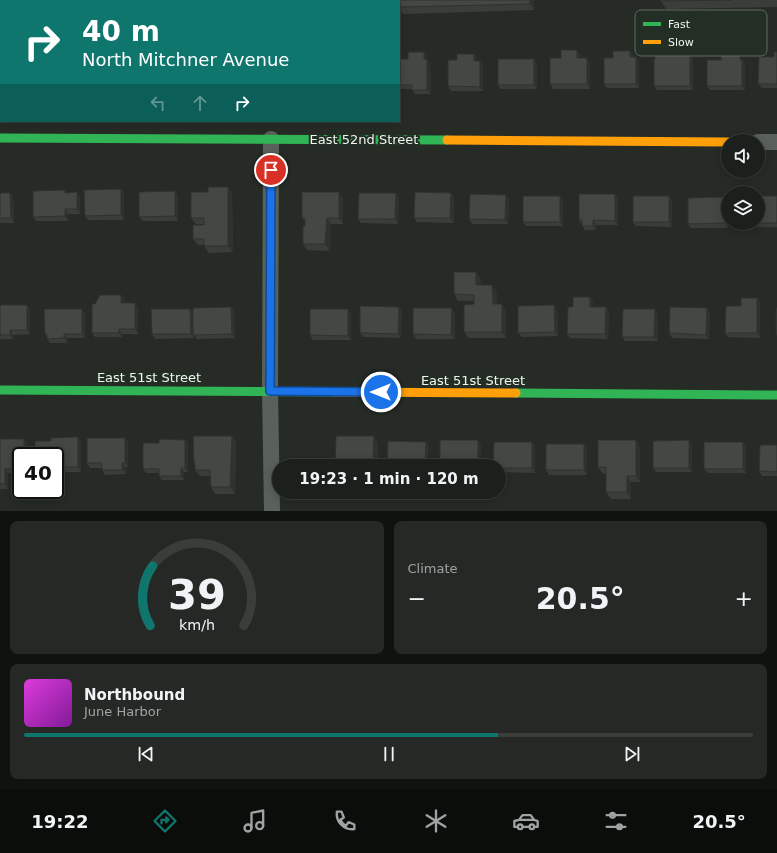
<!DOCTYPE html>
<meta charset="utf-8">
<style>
body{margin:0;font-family:"DejaVu Sans",sans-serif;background:#252825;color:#f1f3f6;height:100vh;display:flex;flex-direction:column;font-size:15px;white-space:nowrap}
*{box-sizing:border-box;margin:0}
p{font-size:13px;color:#a0a3a3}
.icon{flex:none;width:22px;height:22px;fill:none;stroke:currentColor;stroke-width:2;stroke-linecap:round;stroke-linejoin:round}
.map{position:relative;height:511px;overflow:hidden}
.side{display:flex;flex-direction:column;gap:10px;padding:10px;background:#0f120f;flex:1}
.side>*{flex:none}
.hud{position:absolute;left:0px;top:0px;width:400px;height:122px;box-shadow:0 2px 10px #0003,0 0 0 1px #3a3e3b;background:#0f766e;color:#fff;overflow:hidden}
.tools{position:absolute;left:721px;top:134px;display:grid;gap:8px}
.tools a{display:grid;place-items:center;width:44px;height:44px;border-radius:50%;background:#1c201c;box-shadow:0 2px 10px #0003,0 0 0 1px #3a3e3b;font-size:20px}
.speed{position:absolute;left:12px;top:447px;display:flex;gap:8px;font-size:20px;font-weight:700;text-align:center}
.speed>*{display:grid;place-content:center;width:52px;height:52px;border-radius:50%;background:#1c201c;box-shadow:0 2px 10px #0003,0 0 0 1px #3a3e3b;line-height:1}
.speed .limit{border:2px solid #111;border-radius:6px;background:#fff;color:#111}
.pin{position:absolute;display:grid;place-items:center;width:34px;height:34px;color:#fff;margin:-17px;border:2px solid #fff;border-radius:50%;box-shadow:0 1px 4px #0007}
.me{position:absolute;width:44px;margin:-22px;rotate:270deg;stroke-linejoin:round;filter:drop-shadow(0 0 3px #0008)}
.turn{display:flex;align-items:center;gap:14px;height:84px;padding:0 16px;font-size:18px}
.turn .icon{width:52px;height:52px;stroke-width:2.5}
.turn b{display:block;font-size:28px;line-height:34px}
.lanes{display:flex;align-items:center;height:38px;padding:0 16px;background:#0003;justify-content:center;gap:20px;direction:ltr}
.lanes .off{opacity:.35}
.big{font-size:30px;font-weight:700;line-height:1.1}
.side .widget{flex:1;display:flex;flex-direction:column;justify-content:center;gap:6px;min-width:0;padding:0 14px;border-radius:8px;background:#252825}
.side .dial{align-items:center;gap:0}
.dial svg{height:104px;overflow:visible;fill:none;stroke:#3a3e3b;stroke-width:7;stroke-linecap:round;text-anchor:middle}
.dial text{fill:#f1f3f6;stroke:none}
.song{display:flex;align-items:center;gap:12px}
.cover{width:48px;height:48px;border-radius:6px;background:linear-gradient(135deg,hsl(300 70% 55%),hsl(290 70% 35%))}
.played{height:4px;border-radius:2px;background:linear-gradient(90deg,#0f766e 65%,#3a3e3b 65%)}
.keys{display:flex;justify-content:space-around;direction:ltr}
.heat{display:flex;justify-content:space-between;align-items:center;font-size:22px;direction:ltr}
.side .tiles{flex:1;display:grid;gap:10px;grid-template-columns:1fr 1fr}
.widget:last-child{grid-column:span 2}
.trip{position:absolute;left:272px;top:459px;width:234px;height:40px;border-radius:20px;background:#1c201c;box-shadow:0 2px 10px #0003,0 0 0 1px #3a3e3b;font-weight:700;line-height:40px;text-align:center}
.dock{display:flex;height:64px;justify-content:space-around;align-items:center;background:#0b0d0b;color:#a0a3a3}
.dock .icon{width:28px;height:28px}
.dock .current{color:#0f766e}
.dock b{font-size:18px;color:#f1f3f6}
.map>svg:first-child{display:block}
</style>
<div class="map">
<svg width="777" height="511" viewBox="0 0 777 511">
<rect width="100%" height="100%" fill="#262b26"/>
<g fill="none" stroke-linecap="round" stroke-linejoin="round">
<path stroke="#59615a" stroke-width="16" d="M271 139 270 391 272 511
M758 142H777"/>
<path stroke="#30b455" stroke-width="9" d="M0 138 447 140
M0 390 335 392
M516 393 777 395"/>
<path stroke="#ff9f0a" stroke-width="9" d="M447 140 728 142
M335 392 516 393"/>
</g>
<path fill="#3a3e3a" d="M398 0H534V10L403 14 399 8Z
M660 0H777V7L666 9 661 1Z
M424 52 427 56V59L430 63 431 94H415L412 89H399V59H408Z
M777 52V88H762L758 84Z
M474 54 477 59V61H480L483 65V91H451L448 86 457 60Z
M580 55V58L590 62V89H553L550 84 561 58Z
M633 55V57L639 62V88H607L604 84 613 58Z
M693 58V90H657L654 86Z
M743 59V60L745 64V90H710L707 86Z
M537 64V89H501L498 85Z
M228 187 232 193 233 252 209 253 204 246V245H198L193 239 204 224H196L191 218 208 192Z
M121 189 124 194V220H88L85 216Z
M175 191 178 196V221H143L139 217Z
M339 192 343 199V224H331L330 251 307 250 303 244 305 222 302 218Z
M0 193H10L13 197 14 223H0Z
M66 193 80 197V214H68V221H36L33 217Z
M396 193 399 198 398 224 361 223 358 219Z
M451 193 454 197V223L417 222 414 218Z
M615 194 618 199V225H596V230H585L579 220Z
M506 195 509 199 508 224H472L469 219Z
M758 196H777V227H745L743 223H758Z
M724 197 727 202 728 228H691L688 224Z
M563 201V226H526L523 222Z
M672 201V227L636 226 633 222Z
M481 278V285L497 292V304L506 311V338H469L464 332 474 304V301H458L454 294Z
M121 295 124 299V303L138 308V334H122V337H95L92 333 95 304Z
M590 297 593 301V307H606L609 312 608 339 570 338 567 334 573 307Z
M760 302V338L728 337 725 333 741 306Z
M0 305H27L30 309V334L13 335V339H0Z
M554 305 557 310 558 336 522 337 518 333Z
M231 307 235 312V338L197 339 194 335V338L155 339 152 334 190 309 193 312Z
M655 309 658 314V341H625L622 337Z
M402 311 401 338 363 337 360 333Z
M85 313V338H67V343H50L45 334Z
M455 313V339H416L413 334Z
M710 313 709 339 672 338 669 333Z
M351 314V340H313L310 335Z
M232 436 236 442 235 494H215L211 487 210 476H200L195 470V465L194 463Z
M78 437 81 442V472H55V456L51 441Z
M125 438 128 443V467H126V474L105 475 102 470V468H90L87 463Z
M0 439H24L27 443V456H21V472L8 473V489H0Z
M185 440 188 444V472H184V480H162L159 476V473H146L143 469 159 443Z
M689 440 692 445V472H656L653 468Z
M532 442 535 446V473L499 472V466Z
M743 442 746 446V473H708L704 469Z
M378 443V466H337L335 464Z
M584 444 587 448V475H549L546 470Z
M777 445V476H762L759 471Z
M640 447V482H631V499H611L606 492V473L603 474 598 467Z
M339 492H362V496L341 495Z"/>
<path fill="#2f322f" d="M530 0H534V10L530 4Z
M577 50 580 55V62L577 58Z
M630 51 633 55V62L630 57Z
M424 52 427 56V63L424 59Z
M474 54 477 59V65L474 61Z
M690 54 693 58V90L690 86Z
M740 55 745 64V90L742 86Z
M636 57 639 62V88L636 84Z
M587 58 590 62V89L587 84Z
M427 59 430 63 431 94 427 90Z
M534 59 537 64V89L534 85Z
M480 61 483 65V91L480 87Z
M228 187 232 193 233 252 228 246Z
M121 189 124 194V220L121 215Z
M175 191 178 196V221L175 216Z
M77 192 80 197V214L77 209Z
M339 192 343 199V224L339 218Z
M10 193 13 197 14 223 11 218Z
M396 193 399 198 398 224 395 219Z
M451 193 454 197V223L450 218Z
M615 194 618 199V225L615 221Z
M506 195 509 199 508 224 505 220Z
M560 196 563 201V226L560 222Z
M669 196 672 201V227L669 222Z
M724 197 727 202 728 228 725 223Z
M65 209 68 214V221L65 216Z
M327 218 331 224 330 251 325 244Z
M593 220 596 225V230L593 226Z
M476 272 481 278V292L476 285Z
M492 285 497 292V311L493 304Z
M121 295 124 299V308L121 303Z
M590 297 593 301V312L590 307Z
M757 298 760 302V338L757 333Z
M135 303 138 308V334L135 329Z
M502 304 506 311V338L502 332Z
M27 305 30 309V334L27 330Z
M554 305 557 310 558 336 555 332Z
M231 307 235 312V338L232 334Z
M399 307 402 311 401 338 398 334Z
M606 307 609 312 608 339 605 334Z
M452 308 455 313V339L451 335Z
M707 308 710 313 709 339 706 335Z
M82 309 85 313V338L82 334Z
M190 309 193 313 194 338 191 334Z
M348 309 351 314V340L348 336Z
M655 309 658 314V341L654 337Z
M119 329 122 334V337L119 333Z
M10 330 13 335V339L10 335Z
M64 334 67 338V343L64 338Z
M232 436 236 442 235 494 230 487Z
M374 436 378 443V466H376L373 463Z
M78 437 81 442V472L78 467Z
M125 438 128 443V467L125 463Z
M24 439 27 443V456H24Z
M185 440 188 444V472L185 468Z
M478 440 481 445V466H478Z
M636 440 640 447V482L636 476Z
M689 440 692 445V472L689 468Z
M426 442 429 446 428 466H425Z
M532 442 535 446V473L532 468Z
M743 442 746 446V473L743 469Z
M584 444 587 448V475L584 470Z
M122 463 126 467V474L122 470Z
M181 468 184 472V480L181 476Z
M5 469 8 473V489L5 484Z
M627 476 631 482V499L627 492Z
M359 492H362V496Z"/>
<path fill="#434843" stroke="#2f322f" d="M398 0H530V4L399 7Z
M660 0H732L661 1Z
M561 50H577V58H587V84H550V58H561Z
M613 51H630V57H636V84H604V58H613Z
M408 52H424V59H427V90H412V85H399V59H408Z
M774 52H777V84H758L759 57H774Z
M655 53 690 54V86H654V59H655Z
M457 54H474V61H480V87L448 86V60H457Z
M721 55H740V60H742V86H707V60H721Z
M0 59H1V85H0Z
M498 59H534V85H498Z
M208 187H228V246H204V239H193V225H204V218H191V192H208Z
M121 189V215L85 216 84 190Z
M65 190V193L77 192V209H65V216L33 217V191Z
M175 191V216L139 217V192Z
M302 192H339V218H327L325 244H303V226H305V218H302Z
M415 192 451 193 450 218H414Z
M0 193H10L11 218H0Z
M359 193H396L395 219H358Z
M470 194 506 195 505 220 469 219Z
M579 194H615V221L593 220V226H582V220H579Z
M523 196H560V222H523Z
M633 196H669V222H633Z
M758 196H777V223H758Z
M724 197 725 223 688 224V198Z
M454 272H476V285H492L493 304H502V332H464V305L474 304V295L454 294Z
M100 295H121V303H135V329H119V333H92V304H95Z
M573 297H590V307H606L605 334H567L568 307H573Z
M741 298H757V333H725L726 306H741Z
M0 305H27V330H10V335H0Z
M554 305 555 332 518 333V306Z
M360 306 399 307 398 334 360 333Z
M231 307 232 334 193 335V308Z
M670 307 707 308 706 335 669 333Z
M413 308H452L451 335 413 334Z
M776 308H777V335H776Z
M44 309H82V334H64V338L47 339V334H45Z
M151 309H190L191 334H152Z
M310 309H348V336L310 335Z
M623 309H655L654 337H622Z
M193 436H232L230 487H211L210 470H195V463H194Z
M336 436H374L373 463 358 462V466H337V464H335Z
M78 437V467H55V456H35V441H51V438Z
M87 438H125V463H122V470H102V463H87Z
M0 439H24V456H21V468L5 469V484H0Z
M159 439 185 440V468H181V476H159V469H143V443H159Z
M440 440H478V466H440Z
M598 440H636V476H627V492H606V467H598Z
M689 440V468H653V441Z
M388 441 426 442 425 466H387Z
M494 442H532V468H499V466H493Z
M704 442H743V469H704Z
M546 444H584V470H546Z
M760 445H777V472L759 471Z"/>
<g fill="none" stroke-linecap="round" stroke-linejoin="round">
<g stroke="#114b97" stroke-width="10">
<path id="route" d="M271 170 270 391 381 392"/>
</g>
<use href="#route" stroke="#1a73e8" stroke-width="7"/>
</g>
<g text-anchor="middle" stroke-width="4" stroke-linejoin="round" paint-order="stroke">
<g font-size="13" fill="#eff6ef" stroke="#232e24">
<text x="364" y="144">East 52nd Street</text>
<text x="149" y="382">East 51st Street</text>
<text x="473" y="385">East 51st Street</text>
</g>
</g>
<rect x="635" y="10" width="132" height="46" rx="6" fill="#232e24" stroke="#606a61" stroke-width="1"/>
<rect x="643" y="22" width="18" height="4" fill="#30b455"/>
<rect x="643" y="40" width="18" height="4" fill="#ff9f0a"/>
<g font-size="11" fill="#eff6ef">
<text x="668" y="28">Fast</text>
<text x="668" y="46">Slow</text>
</g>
</svg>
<div class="tools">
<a><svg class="icon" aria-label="sound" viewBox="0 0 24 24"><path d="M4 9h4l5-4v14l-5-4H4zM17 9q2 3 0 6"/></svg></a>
<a><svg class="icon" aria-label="layers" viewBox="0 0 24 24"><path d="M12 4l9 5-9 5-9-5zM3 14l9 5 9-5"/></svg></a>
</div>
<div class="speed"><div class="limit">40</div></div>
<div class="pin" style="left:271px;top:170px;background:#d93025"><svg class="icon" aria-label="arrive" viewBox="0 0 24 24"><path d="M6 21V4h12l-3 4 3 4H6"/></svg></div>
<svg class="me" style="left:381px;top:392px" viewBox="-20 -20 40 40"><circle r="17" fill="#1a73e8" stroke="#fff" stroke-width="3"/><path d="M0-11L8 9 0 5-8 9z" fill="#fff"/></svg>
<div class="trip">19:23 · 1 min · 120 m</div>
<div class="hud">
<div class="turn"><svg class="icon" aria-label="right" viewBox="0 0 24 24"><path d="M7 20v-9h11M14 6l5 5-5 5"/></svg><div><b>40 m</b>North Mitchner Avenue</div></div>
<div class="lanes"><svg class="icon off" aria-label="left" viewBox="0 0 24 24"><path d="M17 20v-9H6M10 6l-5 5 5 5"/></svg><svg class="icon off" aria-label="ahead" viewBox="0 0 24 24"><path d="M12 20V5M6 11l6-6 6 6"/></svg><svg class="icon" aria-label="right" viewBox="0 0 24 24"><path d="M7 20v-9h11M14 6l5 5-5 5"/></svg></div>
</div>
</div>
<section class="side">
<div class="tiles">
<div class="widget dial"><svg viewBox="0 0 100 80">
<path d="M14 69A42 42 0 1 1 86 69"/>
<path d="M14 69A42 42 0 0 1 16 23" stroke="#0f766e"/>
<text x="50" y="56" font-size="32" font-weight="700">39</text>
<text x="50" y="72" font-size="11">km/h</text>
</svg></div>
<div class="widget"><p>Climate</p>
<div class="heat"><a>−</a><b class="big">20.5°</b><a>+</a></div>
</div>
<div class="widget">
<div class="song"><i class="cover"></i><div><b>Northbound</b><p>June Harbor</p></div></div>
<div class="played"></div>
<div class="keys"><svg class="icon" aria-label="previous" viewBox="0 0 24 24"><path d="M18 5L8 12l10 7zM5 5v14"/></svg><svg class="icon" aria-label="pause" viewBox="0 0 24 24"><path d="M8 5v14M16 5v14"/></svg><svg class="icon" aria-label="next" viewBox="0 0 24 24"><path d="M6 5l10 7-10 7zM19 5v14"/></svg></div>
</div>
</div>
</section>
<nav class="dock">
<b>19:22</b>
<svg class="icon current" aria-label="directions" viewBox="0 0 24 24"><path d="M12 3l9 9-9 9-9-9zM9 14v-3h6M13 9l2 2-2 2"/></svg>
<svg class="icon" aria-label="music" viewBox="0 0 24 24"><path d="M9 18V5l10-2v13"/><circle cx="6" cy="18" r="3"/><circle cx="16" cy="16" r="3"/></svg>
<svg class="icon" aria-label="phone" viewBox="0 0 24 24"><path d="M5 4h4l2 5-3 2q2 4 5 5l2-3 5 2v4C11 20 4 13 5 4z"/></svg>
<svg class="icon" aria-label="climate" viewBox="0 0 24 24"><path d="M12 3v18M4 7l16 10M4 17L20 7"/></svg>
<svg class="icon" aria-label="car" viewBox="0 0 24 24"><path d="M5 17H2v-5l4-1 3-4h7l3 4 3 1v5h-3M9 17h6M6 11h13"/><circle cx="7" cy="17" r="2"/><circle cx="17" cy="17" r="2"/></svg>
<svg class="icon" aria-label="filters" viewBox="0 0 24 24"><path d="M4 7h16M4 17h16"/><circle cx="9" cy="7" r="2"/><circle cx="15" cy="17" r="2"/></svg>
<b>20.5°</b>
</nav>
